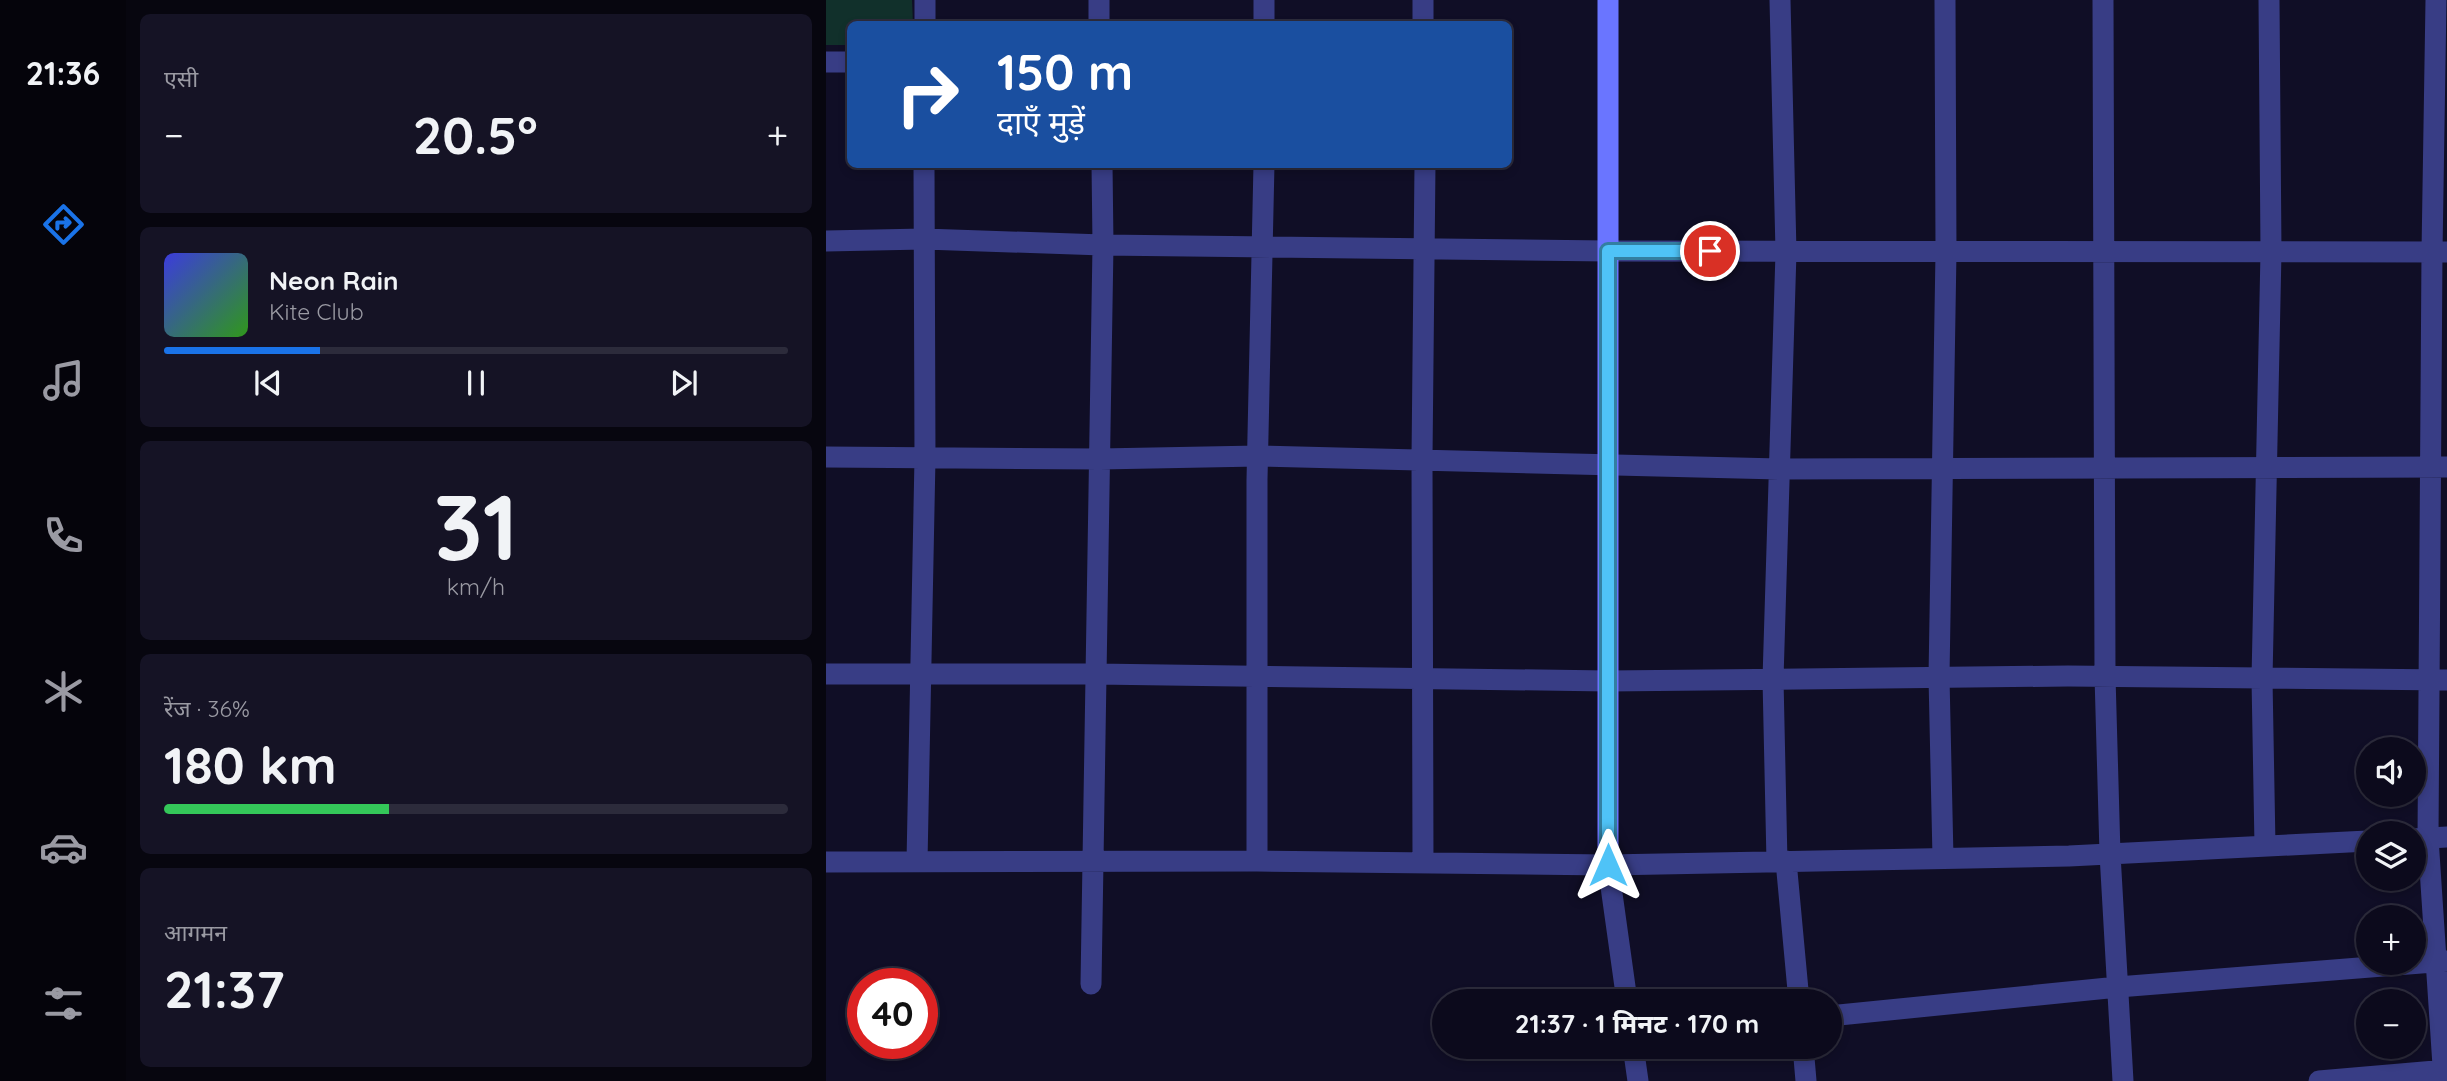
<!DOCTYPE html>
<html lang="hi">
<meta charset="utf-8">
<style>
body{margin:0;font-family:Quicksand,"Noto Sans Devanagari",sans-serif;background:#151325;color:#f1f3f6;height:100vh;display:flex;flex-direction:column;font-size:26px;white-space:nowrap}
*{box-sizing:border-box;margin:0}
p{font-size:23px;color:#9a9aa3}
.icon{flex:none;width:38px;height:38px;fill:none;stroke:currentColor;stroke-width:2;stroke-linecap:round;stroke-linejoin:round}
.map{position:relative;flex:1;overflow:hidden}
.drawer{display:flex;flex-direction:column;gap:14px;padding:14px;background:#07060f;width:700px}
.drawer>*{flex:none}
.banner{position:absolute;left:21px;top:21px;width:665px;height:147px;border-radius:10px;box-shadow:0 4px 10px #0003,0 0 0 2px #2c2b3b;background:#1a4fa0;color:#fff;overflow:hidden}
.tools{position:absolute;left:1530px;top:737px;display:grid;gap:14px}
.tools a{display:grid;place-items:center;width:70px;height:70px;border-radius:50%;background:#0c0a1c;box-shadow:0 4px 10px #0003,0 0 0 2px #2c2b3b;font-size:35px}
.speed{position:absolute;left:21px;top:968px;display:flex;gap:14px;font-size:35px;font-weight:700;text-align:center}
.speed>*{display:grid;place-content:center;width:91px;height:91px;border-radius:50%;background:#0c0a1c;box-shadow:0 4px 10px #0003,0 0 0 2px #2c2b3b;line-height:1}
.speed .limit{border:10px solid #d22;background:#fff;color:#111}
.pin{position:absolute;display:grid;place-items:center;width:60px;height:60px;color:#fff;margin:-30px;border:4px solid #fff;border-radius:50%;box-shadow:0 2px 7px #0007}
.me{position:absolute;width:77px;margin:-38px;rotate:0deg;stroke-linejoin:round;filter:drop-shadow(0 0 5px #0008)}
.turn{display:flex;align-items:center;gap:24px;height:147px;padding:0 35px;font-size:32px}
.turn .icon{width:91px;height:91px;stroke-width:2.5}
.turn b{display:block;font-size:49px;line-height:60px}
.big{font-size:52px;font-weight:700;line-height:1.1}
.drawer .widget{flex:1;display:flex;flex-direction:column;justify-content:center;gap:10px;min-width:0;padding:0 24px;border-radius:10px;background:#151325}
.drawer .dial{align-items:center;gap:0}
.dial b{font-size:91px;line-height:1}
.song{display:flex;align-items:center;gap:21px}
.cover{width:84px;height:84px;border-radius:10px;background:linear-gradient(135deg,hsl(240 70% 55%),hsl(110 70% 35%))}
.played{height:7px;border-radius:4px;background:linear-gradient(90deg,#1a73e8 25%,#2c2b3b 25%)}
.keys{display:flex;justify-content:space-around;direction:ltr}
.heat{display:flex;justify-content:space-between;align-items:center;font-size:38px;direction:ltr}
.charge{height:10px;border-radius:5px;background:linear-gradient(90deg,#34c759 36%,#2c2b3b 0)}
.trip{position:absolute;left:606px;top:989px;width:410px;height:70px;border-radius:35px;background:#0c0a1c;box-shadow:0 4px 10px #0003,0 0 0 2px #2c2b3b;font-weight:700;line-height:70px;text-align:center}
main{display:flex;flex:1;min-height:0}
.tab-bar{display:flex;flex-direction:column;width:126px;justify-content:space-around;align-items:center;background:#05040b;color:#9a9aa3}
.tab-bar .icon{width:49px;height:49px}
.tab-bar .current{color:#1a73e8}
.tab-bar b{font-size:32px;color:#f1f3f6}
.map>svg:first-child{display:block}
</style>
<main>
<nav class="tab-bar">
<b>21:36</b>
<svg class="icon current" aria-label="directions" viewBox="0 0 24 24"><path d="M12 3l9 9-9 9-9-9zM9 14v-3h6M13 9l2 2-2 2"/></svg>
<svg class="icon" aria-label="music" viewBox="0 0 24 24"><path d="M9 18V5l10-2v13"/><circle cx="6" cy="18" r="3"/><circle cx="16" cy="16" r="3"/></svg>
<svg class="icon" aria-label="phone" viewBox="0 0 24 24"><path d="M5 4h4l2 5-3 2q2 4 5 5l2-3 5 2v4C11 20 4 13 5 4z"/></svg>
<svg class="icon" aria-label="climate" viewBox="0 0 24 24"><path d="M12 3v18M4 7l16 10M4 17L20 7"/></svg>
<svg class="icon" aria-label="car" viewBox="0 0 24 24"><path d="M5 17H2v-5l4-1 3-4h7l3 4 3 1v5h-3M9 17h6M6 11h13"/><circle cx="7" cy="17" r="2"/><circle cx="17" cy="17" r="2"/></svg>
<svg class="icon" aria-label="filters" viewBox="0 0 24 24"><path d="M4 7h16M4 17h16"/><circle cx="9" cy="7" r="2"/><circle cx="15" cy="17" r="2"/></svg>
</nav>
<section class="drawer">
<div class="widget"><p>एसी</p>
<div class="heat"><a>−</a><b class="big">20.5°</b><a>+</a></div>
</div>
<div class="widget">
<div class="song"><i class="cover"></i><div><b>Neon Rain</b><p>Kite Club</p></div></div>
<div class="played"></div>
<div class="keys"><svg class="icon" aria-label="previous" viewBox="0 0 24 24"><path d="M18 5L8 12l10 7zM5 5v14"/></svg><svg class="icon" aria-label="pause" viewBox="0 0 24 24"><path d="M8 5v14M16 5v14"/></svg><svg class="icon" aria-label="next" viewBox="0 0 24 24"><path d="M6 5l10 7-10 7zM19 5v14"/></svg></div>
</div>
<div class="widget dial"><b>31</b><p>km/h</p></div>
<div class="widget"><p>रेंज · 36%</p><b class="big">180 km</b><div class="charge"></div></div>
<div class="widget"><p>आगमन</p><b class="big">21:37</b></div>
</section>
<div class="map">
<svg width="1621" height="1081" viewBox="0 0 1621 1081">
<rect width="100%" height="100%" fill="#100e26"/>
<path fill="#11302b" d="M0 0H86L87 24H24V45H0Z"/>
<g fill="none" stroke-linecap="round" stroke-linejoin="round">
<path stroke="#383d85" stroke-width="21" d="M273 0V24
M438 0V24
M597 0V24
M1277 0 1279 676 1284 854 1297 1081
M1610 0 1606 252 1602 838 1618 1081
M99 24V0
M0 62H24
M0 241 98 239 277 245 782 251 1621 252
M0 457 274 459 432 456 953 469 1621 467
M0 674H270L782 681 1242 676 1621 680
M1587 839 1621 837
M1439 846 1436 679 1445 252 1443 0
M1117 858 1113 677 1120 252 1119 0
M431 861V480L438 164
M960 861 973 1001
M0 862 431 861 782 865 1243 856 1542 841
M91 862 99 458 98 164
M951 862 947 679 960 252 954 0
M597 863 596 459 599 164
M782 865 801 1001
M265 984 277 245 276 164
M1003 1016 1292 987 1621 961
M807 1046 812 1081
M977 1046 980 1081
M1493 1081 1621 1070"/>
<path stroke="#6a75ff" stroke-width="21" d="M782 865V0"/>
</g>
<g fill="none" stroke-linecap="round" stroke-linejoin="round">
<g stroke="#337fa1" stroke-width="18">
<path id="route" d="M782 865V251H884"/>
</g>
<use href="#route" stroke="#4fc3f7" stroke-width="12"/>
</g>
</svg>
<div class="tools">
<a><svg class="icon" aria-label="sound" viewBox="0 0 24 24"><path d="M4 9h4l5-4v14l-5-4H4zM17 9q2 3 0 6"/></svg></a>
<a><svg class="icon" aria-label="layers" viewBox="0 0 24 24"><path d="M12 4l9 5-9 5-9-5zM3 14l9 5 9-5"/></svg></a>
<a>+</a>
<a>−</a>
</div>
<div class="speed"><div class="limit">40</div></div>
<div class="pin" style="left:884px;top:251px;background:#d93025"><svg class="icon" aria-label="arrive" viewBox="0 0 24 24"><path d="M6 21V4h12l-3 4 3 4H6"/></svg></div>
<svg class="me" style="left:782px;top:865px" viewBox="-20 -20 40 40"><path d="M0-17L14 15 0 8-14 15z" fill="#4fc3f7" stroke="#fff" stroke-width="4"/></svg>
<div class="trip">21:37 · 1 मिनट · 170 m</div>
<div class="banner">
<div class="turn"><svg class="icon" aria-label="right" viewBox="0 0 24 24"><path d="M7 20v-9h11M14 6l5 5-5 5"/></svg><div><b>150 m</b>दाएँ मुड़ें</div></div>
</div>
</div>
</main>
